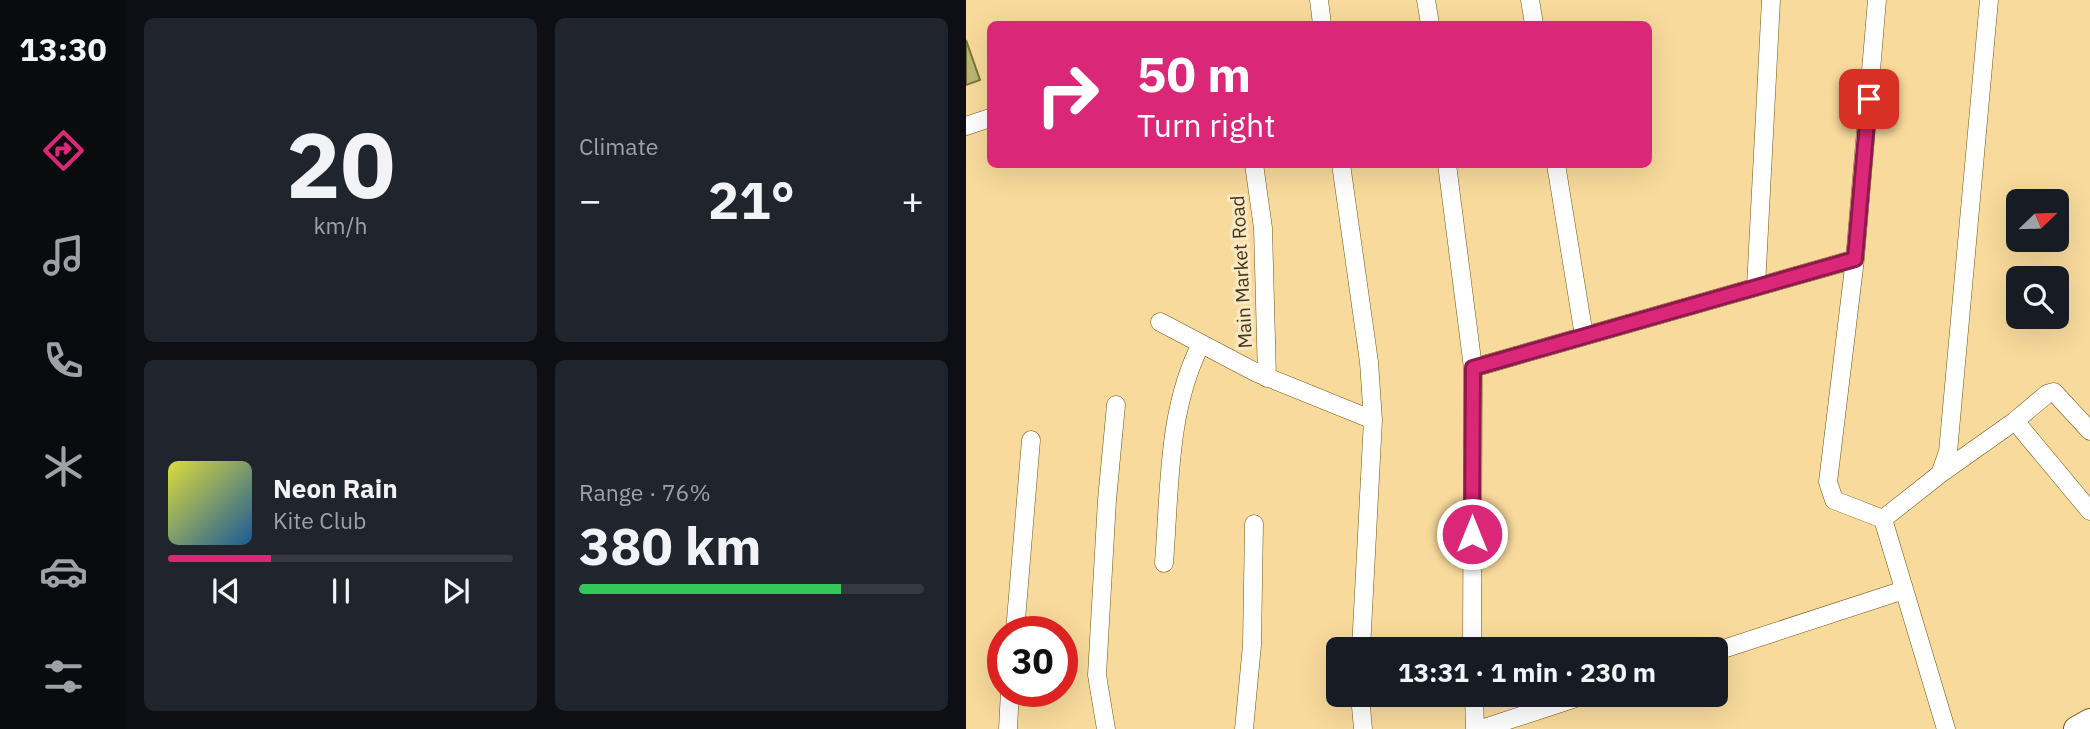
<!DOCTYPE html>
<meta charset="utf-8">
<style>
body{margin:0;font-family:"IBM Plex Sans",sans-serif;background:#20242c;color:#f1f3f6;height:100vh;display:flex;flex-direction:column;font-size:26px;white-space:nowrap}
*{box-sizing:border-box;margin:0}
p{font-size:23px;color:#9ea1a6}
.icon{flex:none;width:38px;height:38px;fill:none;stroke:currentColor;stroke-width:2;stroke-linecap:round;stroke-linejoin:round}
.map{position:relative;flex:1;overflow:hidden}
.panel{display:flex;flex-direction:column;gap:18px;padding:18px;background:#0d0f14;width:840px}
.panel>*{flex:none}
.banner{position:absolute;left:21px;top:21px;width:665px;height:147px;border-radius:10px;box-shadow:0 7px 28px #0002;background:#db2777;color:#fff;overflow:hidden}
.needle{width:46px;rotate:67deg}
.fabs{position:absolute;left:1040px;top:189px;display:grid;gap:14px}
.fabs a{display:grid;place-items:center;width:63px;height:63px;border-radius:10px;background:#171b24;box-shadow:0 7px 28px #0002;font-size:35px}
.speed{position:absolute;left:21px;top:616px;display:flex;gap:14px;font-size:35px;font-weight:700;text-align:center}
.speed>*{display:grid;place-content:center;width:91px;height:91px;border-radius:50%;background:#171b24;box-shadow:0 7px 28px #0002;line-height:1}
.speed .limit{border:10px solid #d22;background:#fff;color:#111}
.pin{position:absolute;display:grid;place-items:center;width:60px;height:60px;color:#fff;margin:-30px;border-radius:14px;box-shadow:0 4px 10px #0006}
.me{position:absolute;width:77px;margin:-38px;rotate:0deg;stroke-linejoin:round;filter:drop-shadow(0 0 5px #0008)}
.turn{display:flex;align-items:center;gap:24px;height:147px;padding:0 35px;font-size:32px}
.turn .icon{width:91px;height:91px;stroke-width:2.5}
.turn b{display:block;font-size:49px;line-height:60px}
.big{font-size:52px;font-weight:700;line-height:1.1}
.panel .tile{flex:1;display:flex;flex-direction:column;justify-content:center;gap:10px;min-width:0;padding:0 24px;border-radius:10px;background:#20242c}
.panel .dial{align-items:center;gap:0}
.dial b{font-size:91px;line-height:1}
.song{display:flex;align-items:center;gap:21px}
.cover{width:84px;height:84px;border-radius:10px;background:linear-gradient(135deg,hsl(60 70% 55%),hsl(210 70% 35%))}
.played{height:7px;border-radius:4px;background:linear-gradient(90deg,#db2777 30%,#363941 30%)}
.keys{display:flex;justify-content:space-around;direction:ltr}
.heat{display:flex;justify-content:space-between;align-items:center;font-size:38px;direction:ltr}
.charge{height:10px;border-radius:5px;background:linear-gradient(90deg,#34c759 76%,#363941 0)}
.panel .tiles{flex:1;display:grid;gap:18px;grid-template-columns:repeat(2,1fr)}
.trip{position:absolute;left:360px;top:637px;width:402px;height:70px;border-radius:10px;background:#171b24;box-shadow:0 7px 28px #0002;font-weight:700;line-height:70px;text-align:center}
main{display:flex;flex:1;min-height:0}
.tab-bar{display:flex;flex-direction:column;width:126px;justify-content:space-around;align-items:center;background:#090b0e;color:#9ea1a6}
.tab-bar .icon{width:49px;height:49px}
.tab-bar .on{color:#db2777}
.tab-bar b{font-size:32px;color:#f1f3f6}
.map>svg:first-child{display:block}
</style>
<main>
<nav class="tab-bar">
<b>13:30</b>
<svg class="icon on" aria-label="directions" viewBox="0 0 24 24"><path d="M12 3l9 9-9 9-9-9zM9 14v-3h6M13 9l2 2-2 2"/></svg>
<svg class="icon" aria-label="music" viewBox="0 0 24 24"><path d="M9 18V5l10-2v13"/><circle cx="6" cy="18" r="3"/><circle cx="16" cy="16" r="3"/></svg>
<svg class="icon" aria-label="phone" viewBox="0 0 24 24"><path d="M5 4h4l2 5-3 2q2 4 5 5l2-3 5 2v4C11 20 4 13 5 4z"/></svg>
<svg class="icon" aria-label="climate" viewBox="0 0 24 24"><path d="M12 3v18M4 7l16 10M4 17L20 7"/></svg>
<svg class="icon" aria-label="car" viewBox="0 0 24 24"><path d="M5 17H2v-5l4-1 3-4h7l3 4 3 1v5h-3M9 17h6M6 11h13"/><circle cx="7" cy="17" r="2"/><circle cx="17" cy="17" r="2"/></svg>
<svg class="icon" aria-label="filters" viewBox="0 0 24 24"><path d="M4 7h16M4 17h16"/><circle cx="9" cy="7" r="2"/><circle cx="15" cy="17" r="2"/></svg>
</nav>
<section class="panel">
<div class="tiles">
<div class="tile dial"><b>20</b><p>km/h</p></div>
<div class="tile"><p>Climate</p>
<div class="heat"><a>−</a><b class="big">21°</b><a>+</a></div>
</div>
<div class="tile">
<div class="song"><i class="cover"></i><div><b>Neon Rain</b><p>Kite Club</p></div></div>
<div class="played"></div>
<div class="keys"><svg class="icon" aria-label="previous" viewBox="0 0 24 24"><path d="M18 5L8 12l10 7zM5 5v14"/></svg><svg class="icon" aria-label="pause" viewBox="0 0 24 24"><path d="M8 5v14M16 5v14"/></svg><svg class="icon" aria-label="next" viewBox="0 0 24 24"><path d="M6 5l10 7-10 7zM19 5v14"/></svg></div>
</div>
<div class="tile"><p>Range · 76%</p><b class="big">380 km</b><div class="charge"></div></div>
</div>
</section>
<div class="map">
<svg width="1124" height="729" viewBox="0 0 1124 729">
<rect width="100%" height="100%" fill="#f8da9c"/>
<path fill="#bcb776" stroke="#7b7635" stroke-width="2" d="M0 40 14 80 0 85Z"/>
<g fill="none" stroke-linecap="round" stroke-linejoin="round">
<g stroke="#6f5514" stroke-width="19">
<path id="street" d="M353 0 356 24
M460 0 464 24
M564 0 568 24
M911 0 889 259 862 482 868 500 917 519 980 729
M0 126 24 118
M288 164 297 228 301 378
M375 164 403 362 407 420 395 649
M481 164 507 368 506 649
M590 164 618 336
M790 287 805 0
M194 322 291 373 407 420
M507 368 889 259
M1049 421 1081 394 1088 392 1124 431
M974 474 1049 421 1124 511
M917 519 974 474 982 452 1023 0
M198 563C204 489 201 410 235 344
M49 632 65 440
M751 651 938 590
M394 695 397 729
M508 695 509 729
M42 729 44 691
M140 729 131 675 141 500 150 405
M278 729 286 645 288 524
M515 729 619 695"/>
</g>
<g stroke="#6f5514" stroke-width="26">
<path id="secondary" d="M1110 729 1124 721"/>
</g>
<use href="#street" stroke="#fff" stroke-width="18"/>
<use href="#secondary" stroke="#fff" stroke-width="24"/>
</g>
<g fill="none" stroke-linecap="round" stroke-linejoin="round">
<g stroke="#8e194d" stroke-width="18">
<path id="route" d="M506 534 507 368 889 259 903 99"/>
</g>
<use href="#route" stroke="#db2777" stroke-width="12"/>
</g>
<g text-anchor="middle" stroke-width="6" stroke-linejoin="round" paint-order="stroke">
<g font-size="19" fill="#43371d" stroke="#fbe9c5">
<text transform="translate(275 272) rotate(-93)" y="7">Main Market Road</text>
</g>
</g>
</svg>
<div class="fabs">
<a><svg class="needle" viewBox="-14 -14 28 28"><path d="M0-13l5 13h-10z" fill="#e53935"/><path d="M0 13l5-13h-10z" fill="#9ea1a6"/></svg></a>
<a><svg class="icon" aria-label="search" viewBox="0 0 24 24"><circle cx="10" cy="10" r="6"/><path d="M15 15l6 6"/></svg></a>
</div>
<div class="speed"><div class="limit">30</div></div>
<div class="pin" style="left:903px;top:99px;background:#d93025"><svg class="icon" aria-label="arrive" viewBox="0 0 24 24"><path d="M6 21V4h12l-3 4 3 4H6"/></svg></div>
<svg class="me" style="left:506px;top:534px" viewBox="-20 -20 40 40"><circle r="17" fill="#db2777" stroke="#fff" stroke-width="3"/><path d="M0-11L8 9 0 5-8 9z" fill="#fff"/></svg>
<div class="trip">13:31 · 1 min · 230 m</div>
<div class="banner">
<div class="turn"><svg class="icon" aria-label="right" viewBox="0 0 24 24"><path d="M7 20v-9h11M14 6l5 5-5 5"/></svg><div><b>50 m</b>Turn right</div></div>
</div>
</div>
</main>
